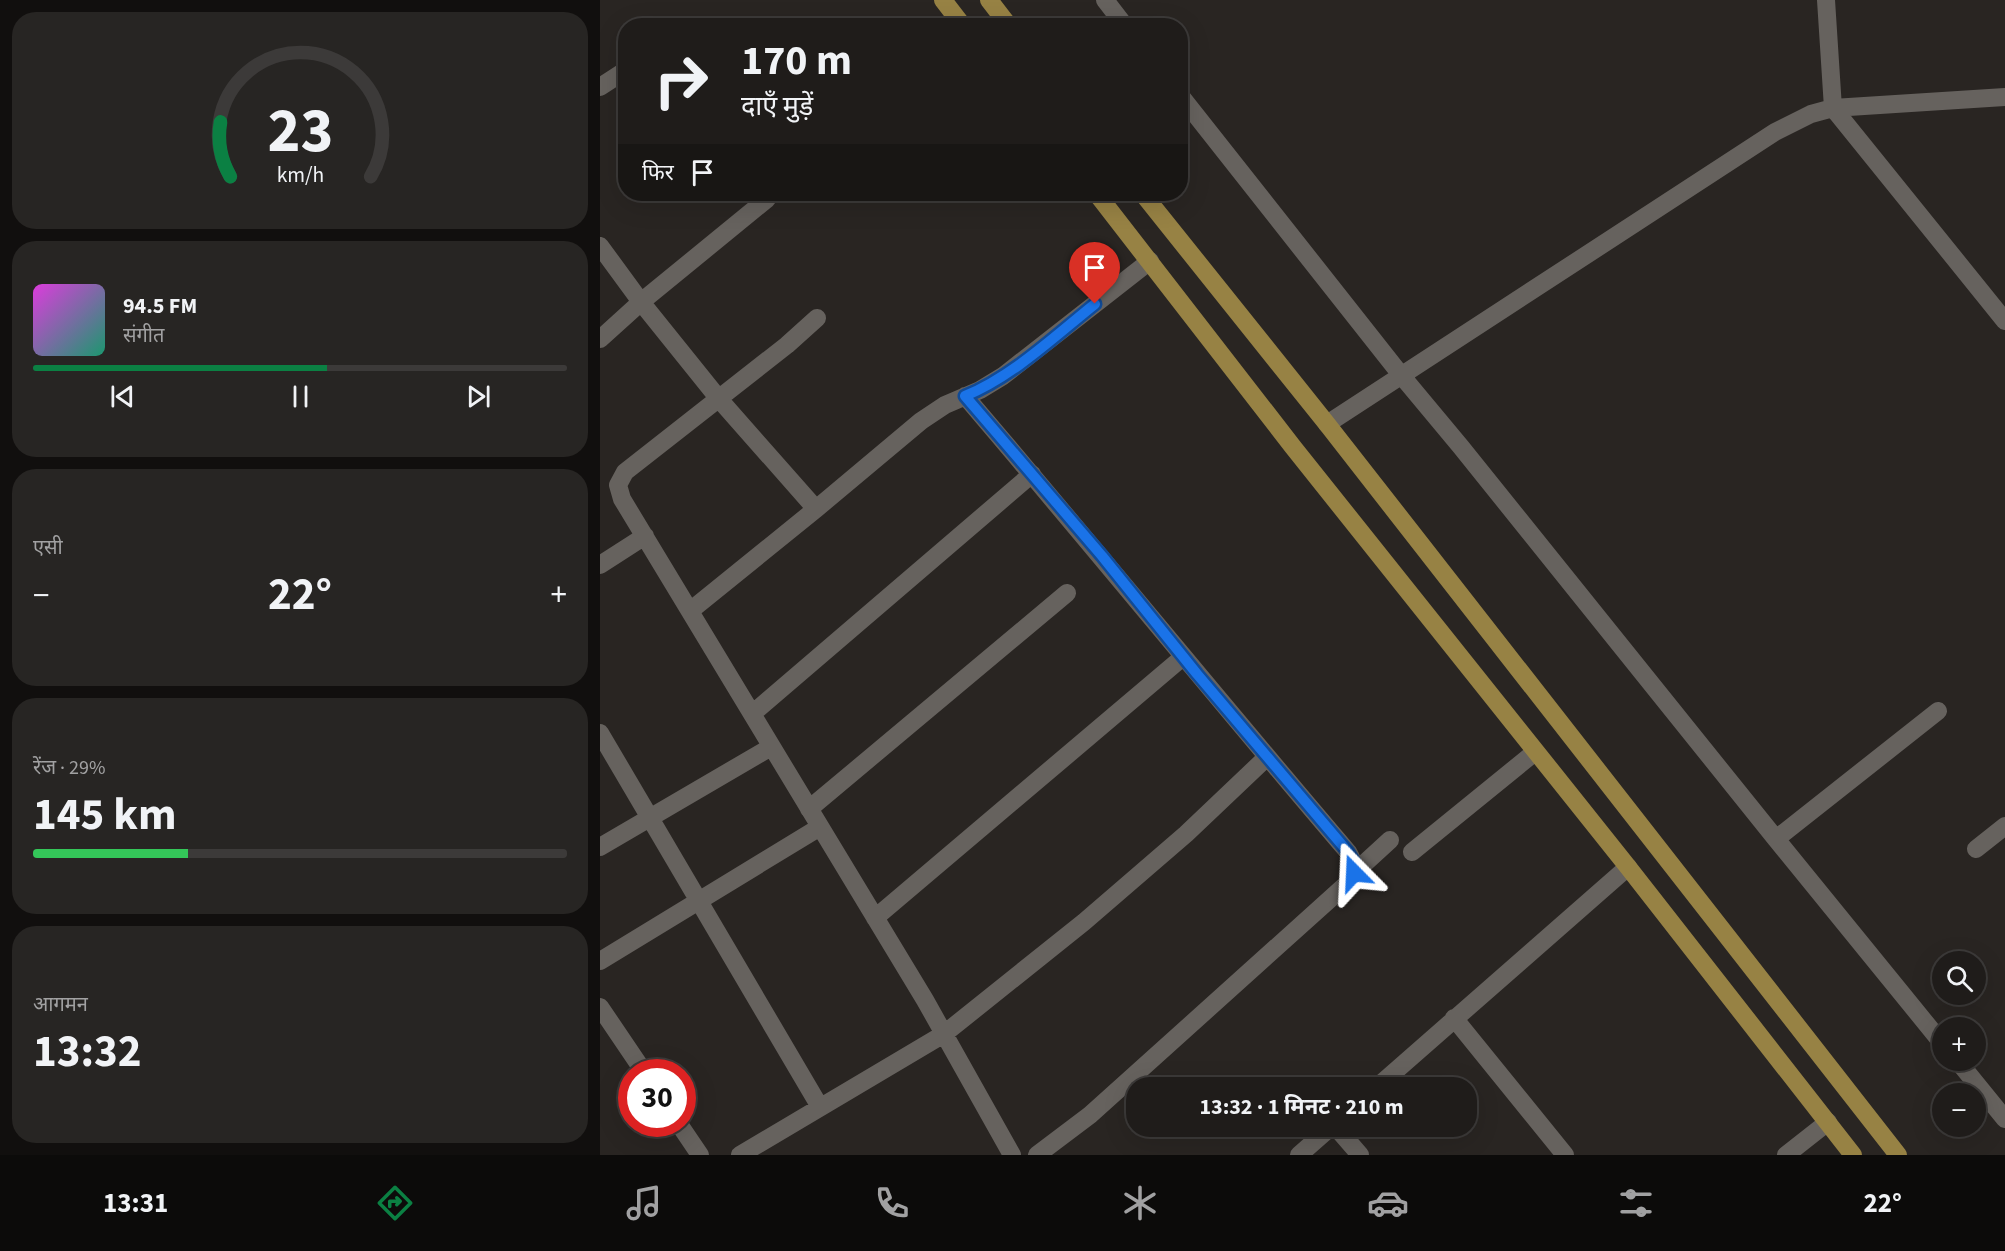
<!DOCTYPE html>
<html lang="hi">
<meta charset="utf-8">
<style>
body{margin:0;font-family:"Source Sans 3","Noto Sans Devanagari",sans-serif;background:#272523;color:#f1f3f6;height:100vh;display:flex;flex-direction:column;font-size:22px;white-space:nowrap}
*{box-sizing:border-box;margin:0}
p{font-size:20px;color:#a1a1a2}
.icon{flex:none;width:33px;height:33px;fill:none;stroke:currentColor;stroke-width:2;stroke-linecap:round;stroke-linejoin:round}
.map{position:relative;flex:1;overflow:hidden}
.details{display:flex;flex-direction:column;gap:12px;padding:12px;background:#110f0e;width:600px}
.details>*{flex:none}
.banner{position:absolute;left:18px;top:18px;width:570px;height:183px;border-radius:24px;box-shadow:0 6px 24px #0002,0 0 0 2px #3c3a39;background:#1f1c1a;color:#f1f3f6;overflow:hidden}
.tools{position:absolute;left:1332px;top:951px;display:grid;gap:12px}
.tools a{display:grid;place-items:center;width:54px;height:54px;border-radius:50%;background:#1f1c1a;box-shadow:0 6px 24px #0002,0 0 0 2px #3c3a39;font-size:30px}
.speed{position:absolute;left:18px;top:1059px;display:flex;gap:12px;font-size:30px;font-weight:700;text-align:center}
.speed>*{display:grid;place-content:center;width:78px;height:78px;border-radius:50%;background:#1f1c1a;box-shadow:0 6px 24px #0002,0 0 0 2px #3c3a39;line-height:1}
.speed .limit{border:9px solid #d22;background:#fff;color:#111}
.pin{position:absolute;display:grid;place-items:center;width:51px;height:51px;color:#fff;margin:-62px -26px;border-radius:50% 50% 50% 0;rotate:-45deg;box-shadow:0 0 6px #0007}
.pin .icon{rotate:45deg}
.me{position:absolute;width:66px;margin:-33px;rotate:339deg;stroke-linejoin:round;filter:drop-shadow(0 0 4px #0008)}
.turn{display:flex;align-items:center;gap:21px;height:126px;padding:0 24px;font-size:27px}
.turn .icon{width:78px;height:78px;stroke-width:2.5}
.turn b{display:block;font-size:42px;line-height:51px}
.then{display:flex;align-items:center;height:57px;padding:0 24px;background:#0003;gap:12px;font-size:22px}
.big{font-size:45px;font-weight:700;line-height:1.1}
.details .tile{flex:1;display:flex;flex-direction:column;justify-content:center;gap:9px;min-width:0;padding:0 21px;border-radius:24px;background:#272523}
.details .dial{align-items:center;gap:0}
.dial svg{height:156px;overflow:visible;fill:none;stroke:#3c3a39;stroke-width:7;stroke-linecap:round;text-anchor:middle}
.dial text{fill:#f1f3f6;stroke:none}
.song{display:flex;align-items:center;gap:18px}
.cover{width:72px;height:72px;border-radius:9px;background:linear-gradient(135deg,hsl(300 70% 55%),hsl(160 70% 35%))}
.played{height:6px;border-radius:3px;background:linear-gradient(90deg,#0b8043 55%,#3c3a39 55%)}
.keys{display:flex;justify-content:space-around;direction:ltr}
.heat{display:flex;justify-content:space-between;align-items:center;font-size:33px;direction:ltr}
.charge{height:9px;border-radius:4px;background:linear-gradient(90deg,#34c759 29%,#3c3a39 0)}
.trip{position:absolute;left:526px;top:1077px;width:351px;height:60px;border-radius:24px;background:#1f1c1a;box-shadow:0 6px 24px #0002,0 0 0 2px #3c3a39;font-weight:700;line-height:60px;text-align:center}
.tab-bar{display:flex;height:96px;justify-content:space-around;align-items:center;background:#0c0b0a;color:#a1a1a2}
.tab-bar .icon{width:42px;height:42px}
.tab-bar .selected{color:#0b8043}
.tab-bar b{font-size:27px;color:#f1f3f6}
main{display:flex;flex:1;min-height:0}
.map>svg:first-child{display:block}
</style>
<main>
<section class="details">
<div class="tile dial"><svg viewBox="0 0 100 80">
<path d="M14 69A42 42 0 1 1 86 69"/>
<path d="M14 69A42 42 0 0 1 9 41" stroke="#0b8043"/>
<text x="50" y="56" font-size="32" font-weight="700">23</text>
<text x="50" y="72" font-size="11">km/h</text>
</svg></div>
<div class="tile">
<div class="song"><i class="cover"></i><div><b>94.5 FM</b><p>संगीत</p></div></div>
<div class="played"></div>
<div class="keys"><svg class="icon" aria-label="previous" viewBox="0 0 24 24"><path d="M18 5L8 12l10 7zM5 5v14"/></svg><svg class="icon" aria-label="pause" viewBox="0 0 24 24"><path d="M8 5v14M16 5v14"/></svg><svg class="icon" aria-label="next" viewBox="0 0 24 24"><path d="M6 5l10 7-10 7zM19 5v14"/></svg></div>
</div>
<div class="tile"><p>एसी</p>
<div class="heat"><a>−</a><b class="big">22°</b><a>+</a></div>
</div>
<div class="tile"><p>रेंज · 29%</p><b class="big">145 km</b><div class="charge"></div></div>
<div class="tile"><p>आगमन</p><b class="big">13:32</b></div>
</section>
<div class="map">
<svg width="1405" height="1155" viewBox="0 0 1405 1155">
<rect width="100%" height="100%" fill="#292522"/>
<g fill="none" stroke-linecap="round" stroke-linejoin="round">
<path stroke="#66625e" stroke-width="18" d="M505 0 525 26
M1226 0 1233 108 1405 321
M0 87 23 72
M580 95 801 375 861 447 1176 839 1342 1043
M0 246 41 302 119 399 216 509
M217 318 187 345 25 472 18 485 22 499 325 1000 412 1155
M0 339 41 302 167 199
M365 396C494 547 619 701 748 852 754 862 756 870 750 881L490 1115 437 1155
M727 424 1175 132 1211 114 1233 108 1405 97
M0 565 45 536
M90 611 216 509 321 421 345 405 380 390 403 376 550 261
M152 714 432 474
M0 733 220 1107
M209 809 467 593
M1176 839 1338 711
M0 847 171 747
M1376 849 1405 826
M812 852 935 752
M754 873 790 840
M275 918 583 657
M0 961 220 827
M0 1007 44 1072
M854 1018 965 1155
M1357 1060 1405 1119
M776 1088 1028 867
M79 1124 100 1155
M735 1126 760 1155
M140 1155 344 1034 484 922 586 834 667 757
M699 1155 732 1126
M1186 1155 1228 1122"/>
<path stroke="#978244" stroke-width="18" d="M343 0 363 26
M389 0 409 26
M497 194 693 447 1028 867 1253 1155
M543 194 727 424 1298 1155"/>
</g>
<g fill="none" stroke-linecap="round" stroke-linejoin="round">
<g stroke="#114b97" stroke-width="15">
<path id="route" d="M495 304C455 336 412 377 365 396L502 556 597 674 748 852 754 862V873"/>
</g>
<use href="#route" stroke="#1a73e8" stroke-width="10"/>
</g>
</svg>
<div class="tools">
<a><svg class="icon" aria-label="search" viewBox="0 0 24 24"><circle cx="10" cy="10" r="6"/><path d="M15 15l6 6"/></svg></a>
<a>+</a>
<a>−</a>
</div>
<div class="speed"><div class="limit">30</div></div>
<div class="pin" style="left:495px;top:304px;background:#d93025"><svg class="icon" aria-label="arrive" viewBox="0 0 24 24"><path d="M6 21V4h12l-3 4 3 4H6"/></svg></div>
<svg class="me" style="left:754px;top:873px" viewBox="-20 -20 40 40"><path d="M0-17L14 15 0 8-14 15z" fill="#1a73e8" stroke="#fff" stroke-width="4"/></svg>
<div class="trip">13:32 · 1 मिनट · 210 m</div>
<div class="banner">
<div class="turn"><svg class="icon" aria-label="right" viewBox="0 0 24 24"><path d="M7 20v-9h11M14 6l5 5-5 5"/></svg><div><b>170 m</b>दाएँ मुड़ें</div></div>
<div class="then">फिर<svg class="icon" aria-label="arrive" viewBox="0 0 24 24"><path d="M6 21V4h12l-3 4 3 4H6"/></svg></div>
</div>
</div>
</main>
<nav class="tab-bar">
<b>13:31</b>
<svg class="icon selected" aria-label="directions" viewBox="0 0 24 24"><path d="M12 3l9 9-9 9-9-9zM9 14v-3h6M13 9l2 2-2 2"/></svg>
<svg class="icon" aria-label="music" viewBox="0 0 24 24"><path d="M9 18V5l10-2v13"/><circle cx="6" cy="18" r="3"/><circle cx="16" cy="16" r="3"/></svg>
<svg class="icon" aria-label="phone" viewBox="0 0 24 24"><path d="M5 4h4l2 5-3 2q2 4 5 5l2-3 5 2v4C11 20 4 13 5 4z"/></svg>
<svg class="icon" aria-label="climate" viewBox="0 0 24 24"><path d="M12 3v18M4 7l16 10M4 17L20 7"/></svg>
<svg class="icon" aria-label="car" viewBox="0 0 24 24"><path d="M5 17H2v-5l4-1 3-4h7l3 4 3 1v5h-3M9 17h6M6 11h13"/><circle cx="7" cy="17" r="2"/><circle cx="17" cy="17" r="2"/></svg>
<svg class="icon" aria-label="filters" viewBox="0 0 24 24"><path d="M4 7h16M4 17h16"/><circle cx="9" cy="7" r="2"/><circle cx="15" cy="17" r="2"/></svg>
<b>22°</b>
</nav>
